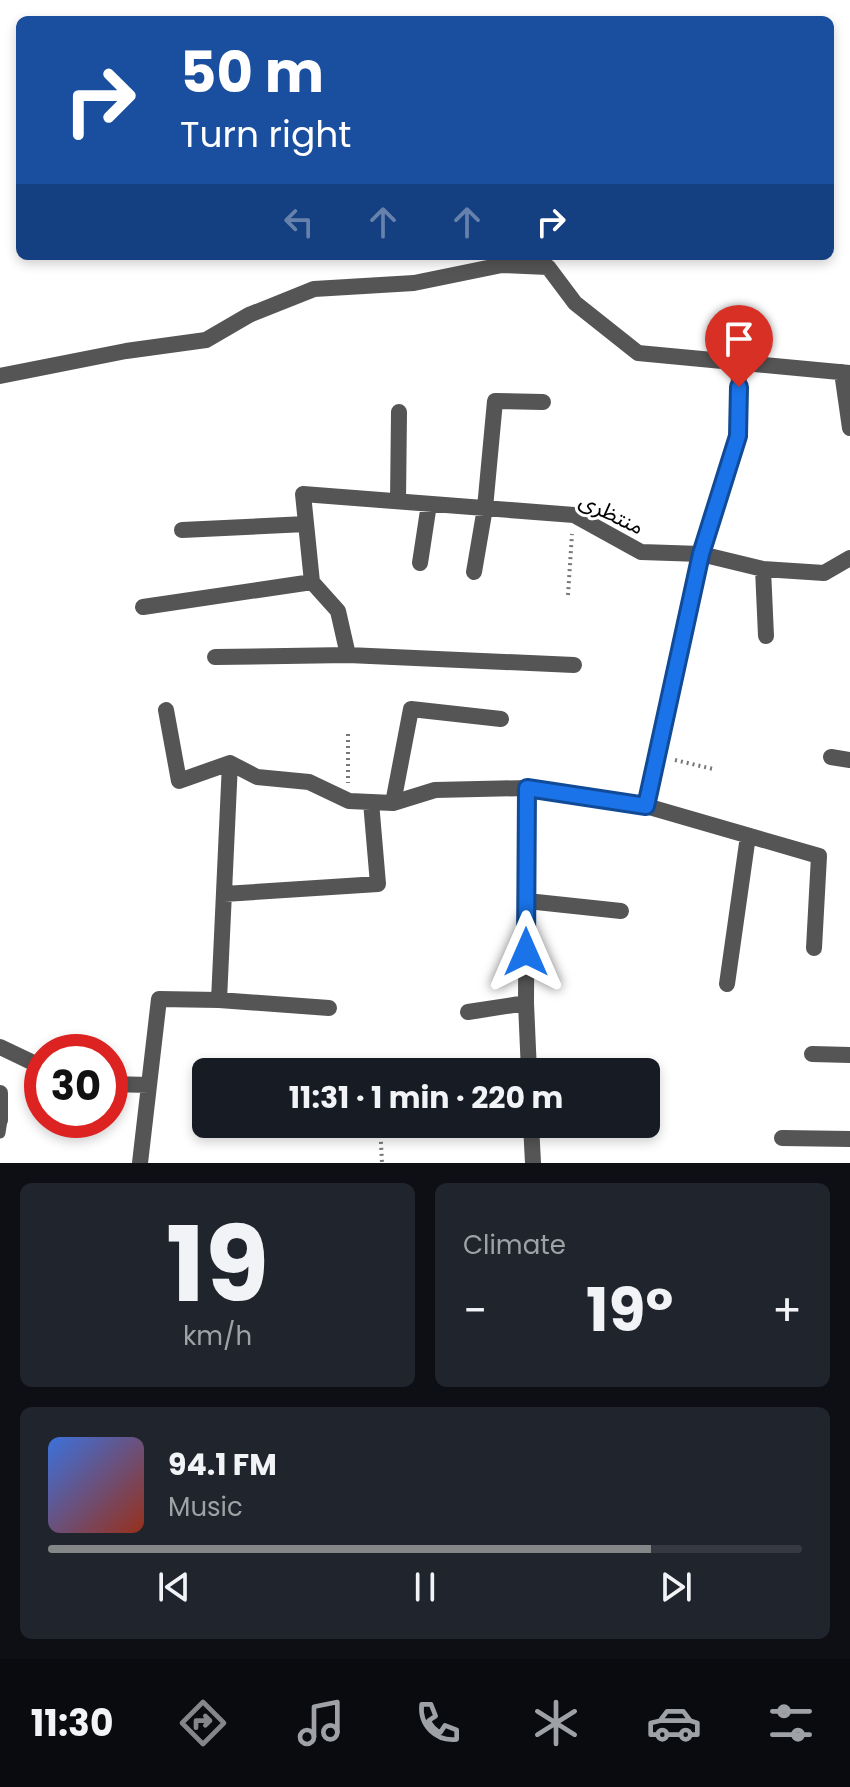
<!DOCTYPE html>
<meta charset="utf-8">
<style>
body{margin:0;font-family:Poppins,"Noto Sans Arabic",sans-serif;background:#20242c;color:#f1f3f6;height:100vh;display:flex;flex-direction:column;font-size:30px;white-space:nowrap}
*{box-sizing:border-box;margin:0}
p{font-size:26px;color:#9ea1a6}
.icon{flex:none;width:44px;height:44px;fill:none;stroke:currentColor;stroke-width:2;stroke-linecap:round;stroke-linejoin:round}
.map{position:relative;height:1163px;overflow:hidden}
.side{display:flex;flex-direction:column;gap:20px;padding:20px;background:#0d0f14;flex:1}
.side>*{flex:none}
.top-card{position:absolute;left:16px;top:16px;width:818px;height:244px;border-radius:12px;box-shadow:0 4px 12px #0003;background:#1a4fa0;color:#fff;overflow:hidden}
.speed{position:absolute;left:24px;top:1034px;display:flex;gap:16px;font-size:40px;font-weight:700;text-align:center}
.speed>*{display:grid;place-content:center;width:104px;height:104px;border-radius:50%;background:#171b24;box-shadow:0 4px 12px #0003;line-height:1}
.speed .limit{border:12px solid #d22;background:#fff;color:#111}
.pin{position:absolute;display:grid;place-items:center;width:68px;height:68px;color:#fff;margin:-82px -34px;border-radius:50% 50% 50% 0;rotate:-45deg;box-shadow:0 0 8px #0007}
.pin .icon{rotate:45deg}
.me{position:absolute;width:88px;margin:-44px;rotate:0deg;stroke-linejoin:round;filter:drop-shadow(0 0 6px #0008)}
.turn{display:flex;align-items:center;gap:28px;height:168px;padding:0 32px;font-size:36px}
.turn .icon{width:104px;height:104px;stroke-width:2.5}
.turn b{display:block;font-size:56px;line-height:68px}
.lanes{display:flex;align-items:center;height:76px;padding:0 32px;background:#0003;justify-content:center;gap:40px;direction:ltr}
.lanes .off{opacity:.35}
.big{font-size:60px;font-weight:700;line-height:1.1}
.side .widget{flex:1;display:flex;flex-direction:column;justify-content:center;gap:12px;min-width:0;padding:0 28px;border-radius:12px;background:#20242c}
.side .dial{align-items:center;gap:0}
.dial b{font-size:104px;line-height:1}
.song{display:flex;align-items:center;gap:24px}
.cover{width:96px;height:96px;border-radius:12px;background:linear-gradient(135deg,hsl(220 70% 55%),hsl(10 70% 35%))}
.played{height:8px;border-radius:4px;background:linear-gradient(90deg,#858687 80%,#363941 80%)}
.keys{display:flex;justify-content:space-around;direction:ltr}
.heat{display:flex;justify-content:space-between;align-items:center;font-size:44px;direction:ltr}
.side .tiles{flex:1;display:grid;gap:20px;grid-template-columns:1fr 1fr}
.widget:last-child{grid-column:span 2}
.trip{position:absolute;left:192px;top:1058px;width:468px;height:80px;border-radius:12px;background:#171b24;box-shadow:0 4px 12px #0003;font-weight:700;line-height:80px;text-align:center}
.menu{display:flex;height:128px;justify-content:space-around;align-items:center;background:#090b0e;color:#9ea1a6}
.menu .icon{width:56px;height:56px}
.menu .selected{color:#858687}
.menu b{font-size:36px;color:#f1f3f6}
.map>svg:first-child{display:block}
</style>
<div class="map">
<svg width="850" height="1163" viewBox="0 0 850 1163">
<rect width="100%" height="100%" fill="#fff"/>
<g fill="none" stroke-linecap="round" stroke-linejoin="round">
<path stroke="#777" stroke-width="4" stroke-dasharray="2 4" stroke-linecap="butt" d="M568 595 572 534
M348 734V783
M675 760 713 769
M415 1071V1072
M380 1124 382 1163"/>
<path stroke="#555" stroke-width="11" d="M0 1133 2 1120"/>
<path stroke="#555" stroke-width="16" d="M842 372 850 428
M0 376 126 351 206 340 249 315 314 289 414 283 502 265 548 267 575 303 638 353 850 373
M398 501 399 412
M182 530 306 524
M420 563 429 504
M763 569 766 636
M474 572 485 508 495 401 543 402
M143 607 312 582
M215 657 348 655
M574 665 348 655 338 611 312 582 303 494 574 515 641 552 701 554 763 569 824 573 850 558
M166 710 179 781 230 763
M831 757 850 760
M527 788 526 1003 529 1072
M393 803 411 709 501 719
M646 806 819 856 814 948
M224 894 378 884 371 802
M527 901 621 911
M727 984 748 836
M219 1000 230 763 257 777 309 782 349 801 393 803 435 790 527 788 646 806 701 554 738 436 739 363
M468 1012 526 1003
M0 1047 42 1067
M812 1054 850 1055
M110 1084 149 1085
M0 1093V1120
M531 1124 533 1163
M531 1128 597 1126
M782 1138 850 1139
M140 1163 159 999 219 1000 329 1008"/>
</g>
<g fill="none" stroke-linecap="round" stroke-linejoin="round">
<g stroke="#114b97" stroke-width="20">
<path id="route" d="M526 952 527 788 646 806 701 554 738 436 739 387"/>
</g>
<use href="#route" stroke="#1a73e8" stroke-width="14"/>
</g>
<g text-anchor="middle" stroke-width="6" stroke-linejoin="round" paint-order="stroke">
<g font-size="22" fill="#000" stroke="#fff">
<text transform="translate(612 513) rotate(26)" y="8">منتظری</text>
</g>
</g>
</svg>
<div class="speed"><div class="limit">30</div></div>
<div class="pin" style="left:739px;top:387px;background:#d93025"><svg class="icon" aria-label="arrive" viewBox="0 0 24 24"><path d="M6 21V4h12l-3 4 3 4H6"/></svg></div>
<svg class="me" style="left:526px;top:952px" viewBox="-20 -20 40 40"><path d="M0-17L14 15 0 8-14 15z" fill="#1a73e8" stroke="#fff" stroke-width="4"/></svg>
<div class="trip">11:31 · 1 min · 220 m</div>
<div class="top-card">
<div class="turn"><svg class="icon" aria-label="right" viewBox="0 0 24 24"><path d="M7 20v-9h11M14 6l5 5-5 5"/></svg><div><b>50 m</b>Turn right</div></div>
<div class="lanes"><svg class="icon off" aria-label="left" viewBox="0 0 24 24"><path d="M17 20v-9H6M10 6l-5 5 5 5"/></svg><svg class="icon off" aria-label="ahead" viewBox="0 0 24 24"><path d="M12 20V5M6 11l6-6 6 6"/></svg><svg class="icon off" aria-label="ahead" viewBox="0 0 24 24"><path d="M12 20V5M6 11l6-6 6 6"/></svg><svg class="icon" aria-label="right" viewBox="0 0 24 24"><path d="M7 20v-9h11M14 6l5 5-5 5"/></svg></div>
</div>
</div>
<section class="side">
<div class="tiles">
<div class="widget dial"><b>19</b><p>km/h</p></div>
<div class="widget"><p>Climate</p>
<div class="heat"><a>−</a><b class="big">19°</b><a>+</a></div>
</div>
<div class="widget">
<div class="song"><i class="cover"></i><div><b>94.1 FM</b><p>Music</p></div></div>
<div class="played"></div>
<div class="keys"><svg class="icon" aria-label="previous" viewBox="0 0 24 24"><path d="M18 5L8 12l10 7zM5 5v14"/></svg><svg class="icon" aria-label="pause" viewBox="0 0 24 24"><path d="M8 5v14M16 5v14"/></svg><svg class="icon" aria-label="next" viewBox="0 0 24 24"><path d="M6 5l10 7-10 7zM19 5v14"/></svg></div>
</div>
</div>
</section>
<nav class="menu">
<b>11:30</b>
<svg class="icon selected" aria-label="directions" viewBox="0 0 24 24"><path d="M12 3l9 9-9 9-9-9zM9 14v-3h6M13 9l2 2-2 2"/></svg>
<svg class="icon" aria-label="music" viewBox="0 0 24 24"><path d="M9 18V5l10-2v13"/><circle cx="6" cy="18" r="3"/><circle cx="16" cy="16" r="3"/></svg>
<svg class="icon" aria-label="phone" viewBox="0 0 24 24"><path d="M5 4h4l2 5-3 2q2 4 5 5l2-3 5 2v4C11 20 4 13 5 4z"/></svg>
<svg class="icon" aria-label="climate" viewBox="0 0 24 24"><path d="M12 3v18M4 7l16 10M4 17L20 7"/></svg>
<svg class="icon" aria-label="car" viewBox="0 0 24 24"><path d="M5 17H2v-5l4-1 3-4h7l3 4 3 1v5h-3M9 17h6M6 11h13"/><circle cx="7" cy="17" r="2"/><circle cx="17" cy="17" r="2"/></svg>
<svg class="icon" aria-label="filters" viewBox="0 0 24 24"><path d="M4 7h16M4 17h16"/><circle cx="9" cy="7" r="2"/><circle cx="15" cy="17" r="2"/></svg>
</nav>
